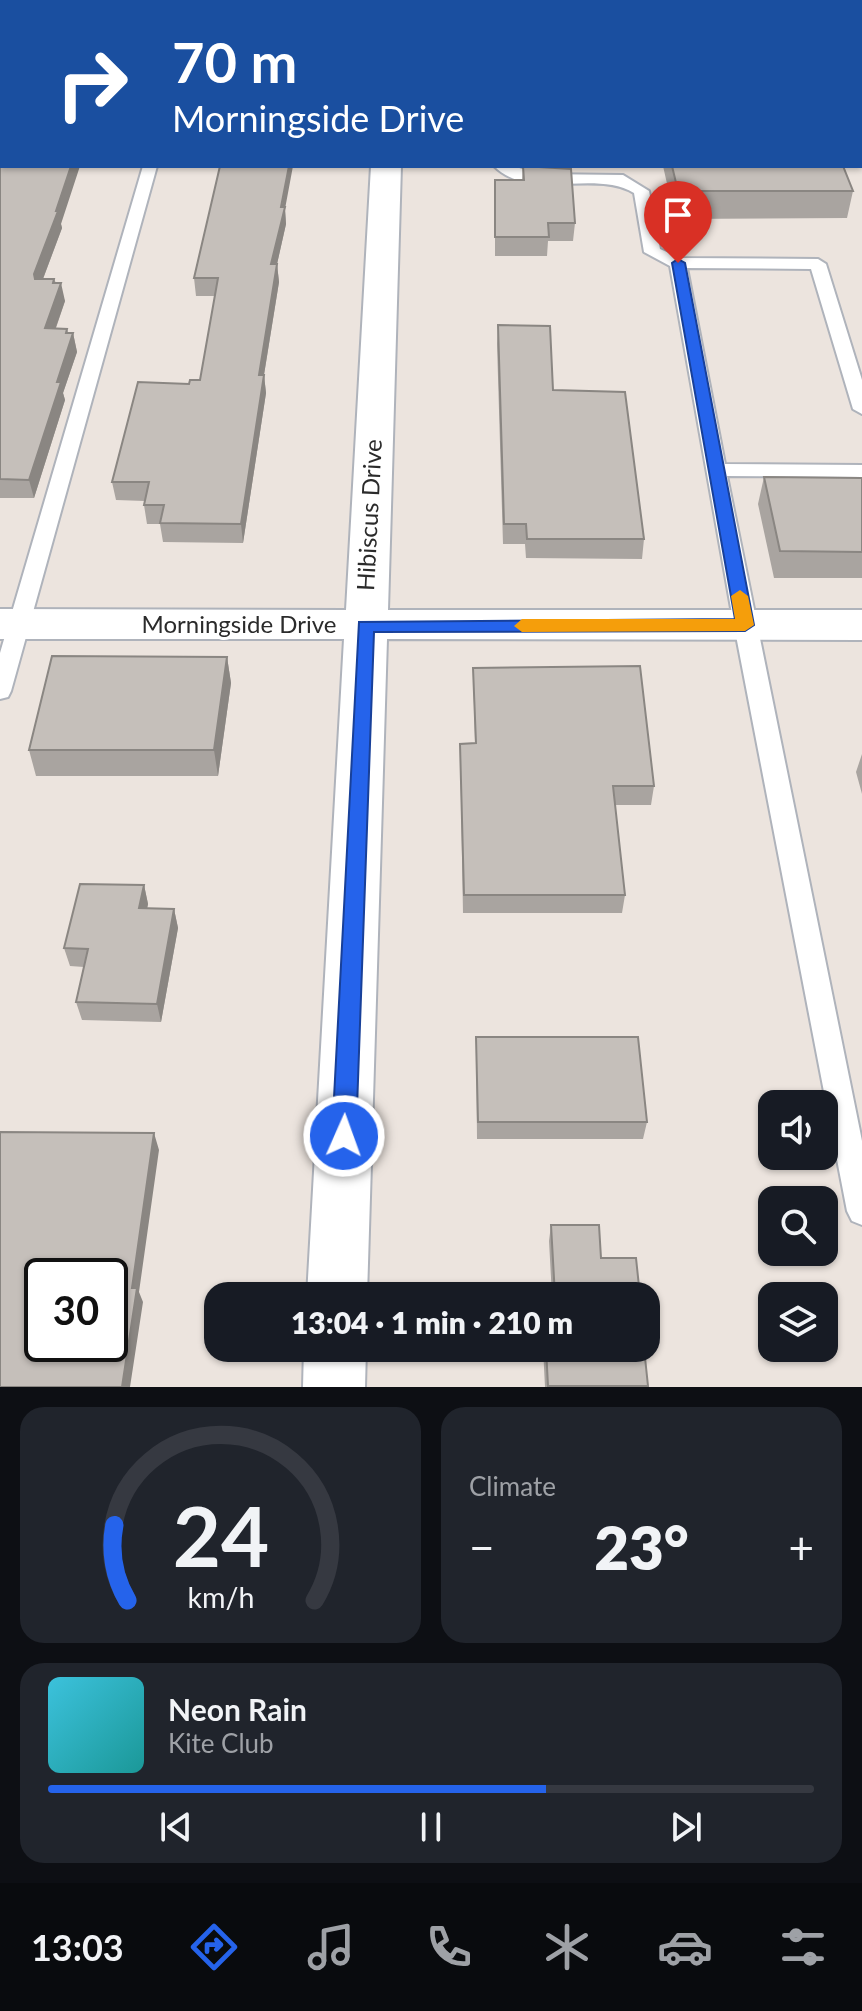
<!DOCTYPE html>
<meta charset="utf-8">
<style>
body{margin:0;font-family:Lato,sans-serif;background:#20242c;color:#f1f3f6;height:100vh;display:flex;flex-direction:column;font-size:30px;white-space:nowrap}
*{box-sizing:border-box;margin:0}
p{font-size:26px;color:#9ea1a6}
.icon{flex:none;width:44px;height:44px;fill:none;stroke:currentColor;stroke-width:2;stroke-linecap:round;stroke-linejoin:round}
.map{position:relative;height:1387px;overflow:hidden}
.sheet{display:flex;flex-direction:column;gap:20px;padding:20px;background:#0d0f14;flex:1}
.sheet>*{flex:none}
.guide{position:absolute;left:0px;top:0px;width:862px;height:168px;box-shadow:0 2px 6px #0004;background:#1a4fa0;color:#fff;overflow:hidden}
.controls{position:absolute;left:758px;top:1090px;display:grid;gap:16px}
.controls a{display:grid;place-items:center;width:80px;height:80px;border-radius:16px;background:#171b24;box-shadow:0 2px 6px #0004;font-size:40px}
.speed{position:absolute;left:24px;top:1258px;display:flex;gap:16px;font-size:40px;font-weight:700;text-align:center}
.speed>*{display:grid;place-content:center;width:104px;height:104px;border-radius:50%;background:#171b24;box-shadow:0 2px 6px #0004;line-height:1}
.speed .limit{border:4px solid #111;border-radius:12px;background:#fff;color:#111}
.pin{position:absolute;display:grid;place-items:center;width:68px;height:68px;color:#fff;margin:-82px -34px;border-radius:50% 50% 50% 0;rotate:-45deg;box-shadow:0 0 8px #0007}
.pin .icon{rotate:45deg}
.me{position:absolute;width:88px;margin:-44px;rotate:2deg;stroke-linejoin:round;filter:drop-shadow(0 0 6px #0008)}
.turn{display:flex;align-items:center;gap:28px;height:168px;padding:0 40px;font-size:36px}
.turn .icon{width:104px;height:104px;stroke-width:2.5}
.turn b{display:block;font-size:56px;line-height:68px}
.big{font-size:60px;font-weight:800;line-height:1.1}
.sheet .tile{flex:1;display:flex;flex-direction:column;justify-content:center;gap:12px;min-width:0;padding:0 28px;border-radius:24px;background:#20242c}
.sheet .dial{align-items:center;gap:0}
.dial svg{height:208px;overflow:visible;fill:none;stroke:#363941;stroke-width:7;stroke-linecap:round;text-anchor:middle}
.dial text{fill:#f1f3f6;stroke:none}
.song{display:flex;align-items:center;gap:24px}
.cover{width:96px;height:96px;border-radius:12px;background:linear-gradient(135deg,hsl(190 70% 55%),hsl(180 70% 35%))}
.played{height:8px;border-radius:4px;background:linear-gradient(90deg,#2563eb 65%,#363941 65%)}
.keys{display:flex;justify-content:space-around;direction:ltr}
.heat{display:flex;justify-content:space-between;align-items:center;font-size:44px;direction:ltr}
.sheet .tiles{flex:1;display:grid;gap:20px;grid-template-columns:1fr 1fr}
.tile:last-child{grid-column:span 2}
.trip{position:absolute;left:204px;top:1282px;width:456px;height:80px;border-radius:24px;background:#171b24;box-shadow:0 2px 6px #0004;font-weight:800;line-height:80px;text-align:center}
.tab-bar{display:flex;height:128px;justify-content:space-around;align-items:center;background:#090b0e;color:#9ea1a6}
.tab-bar .icon{width:56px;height:56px}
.tab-bar .on{color:#2563eb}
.tab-bar b{font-size:36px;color:#f1f3f6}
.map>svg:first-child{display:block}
</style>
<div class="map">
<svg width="862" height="1387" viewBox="0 0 862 1387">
<rect width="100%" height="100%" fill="#ece4de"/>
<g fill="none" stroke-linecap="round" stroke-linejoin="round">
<path fill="#77e0e9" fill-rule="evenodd" d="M769 0H782L784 2H771Z"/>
<g stroke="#afb3bb" stroke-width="4">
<path id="service" d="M430 0H446L447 2H431Z
M143 166H157L11 691 8 697 0 699V653Z
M494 166H512L541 174 623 175 649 191 660 249 680 258 818 259 826 264 862 380V414L853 409 811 269 687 268 725 464 862 465V477L727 476 862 1141V1225L852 1221 847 1211 734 625 670 266 644 252 634 193C594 169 530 202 494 166Z"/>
</g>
<g stroke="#afb3bb" stroke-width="4">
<path id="minor" d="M129 0H161L163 2H131Z
M506 0H534L504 2Z
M680 0H709L711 2H682Z
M860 57H862V73H860Z
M371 166H401L388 610H862V640L387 639 367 1296H307L344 639H0V609L346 610Z
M304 1348H366L365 1387H303Z"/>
</g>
<g stroke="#afb3bb" stroke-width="4">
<path id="tertiary" d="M822 0H848L849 2H823Z
M860 77H862V99H860Z"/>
</g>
<use href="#service" fill="#fff" fill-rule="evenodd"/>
<use href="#minor" fill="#fff" fill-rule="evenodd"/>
<use href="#tertiary" fill="#fff" fill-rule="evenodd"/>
</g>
<path fill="#a9a4a0" d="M0 125 61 224 62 228 43 279H54L65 301 56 328 68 333H73L77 352 63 393 65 400 34 498H0Z
M523 166H569L575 223 573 241H548L547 256H495V180H522Z
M663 166H843L853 191 847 218 675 219Z
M285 209 286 224 277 264 279 282 264 375 266 393 243 543 163 542 160 524H147L144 505 145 501 116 500 112 482 189 384 200 380 215 296H196L194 278Z
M498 325 553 390 644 539 642 559 526 558 525 544H503L497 344Z
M764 477 862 478V578H774L758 504Z
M227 657 231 683 218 776H36L29 750Z
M473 668 654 786 651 805H615L625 895 622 913H463L460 744 475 743Z
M862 754V794L856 772Z
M144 885 148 904 147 909H174L178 928 161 1022 82 1020 76 1002 84 967 70 966 64 948Z
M476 1037 647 1122 643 1139H477Z
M551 1225 601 1258 640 1296H552L549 1241Z
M543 1348H644L648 1387H545Z"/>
<path fill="#8a8682" d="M71 166H80L61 224 62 228 38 292 34 274Z
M289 166H293L285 209 286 224 273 282 271 264Z
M277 264 279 282 261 393 259 375Z
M54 279 57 294 61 283 65 301 49 347 45 328Z
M67 329 70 342 73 333 77 352 63 393 65 400 34 498 29 480 57 382Z
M264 375 266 393 243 543 241 524Z
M227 657 231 683 218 776 214 750Z
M144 885 148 904 143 927 139 908Z
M174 909 178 928 161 1022 157 1004Z
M154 1133 159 1150 139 1292 143 1302 130 1387H122L132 1288Z"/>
<path fill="#c5bfba" stroke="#8a8682" stroke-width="2" fill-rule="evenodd" d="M541 0H691L696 2H536Z
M2 120V166H71L56 211H58L34 274 35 279H54L53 283H61L45 328 67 329 66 333H73L57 382H61L29 480 0 479V125Z
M220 166H289L281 207H285L271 264H277L259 375H264L241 524 160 523 164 505H144L149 482H112L138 382 189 384 190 380H200L218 278H194Z
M523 166 571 169 575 223H548L549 237H495V180H524Z
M672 166H843L853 191H678Z
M498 325 550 326 553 390 625 392 644 539H527L526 524H504Z
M764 477 862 478V552L780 551Z
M52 656 227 657 214 750H29Z
M640 666 654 786H613L625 895H464L460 744 476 743 473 668Z
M80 884 144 885 139 908 174 909 157 1004 76 1002 88 949 64 948Z
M476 1037H638L647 1122H478Z
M0 1132 154 1133 132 1288H137L122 1387H0ZM42 1276H110V1344H42Z
M551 1225H599L601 1258H636L640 1296H555Z
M546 1348H644L648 1386H548Z"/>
<path fill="#2563eb" stroke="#184099" stroke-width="2" d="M678 259 685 263 754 625 745 631 374 632 356 1136 352 1144 344 1147 336 1144 332 1136 359 622 735 619 672 263Z"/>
<path fill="#f59e0b" d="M740 590 748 596 754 625 745 631 522 632 514 626 522 619H735L731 596Z"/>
<g text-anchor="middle" stroke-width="6" stroke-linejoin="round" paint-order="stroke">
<g font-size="24" fill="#2b2b2b" stroke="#fff">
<text transform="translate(370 515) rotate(-87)" y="8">Hibiscus Drive</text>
<text x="239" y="633">Morningside Drive</text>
</g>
</g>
</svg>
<div class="controls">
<a><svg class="icon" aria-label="sound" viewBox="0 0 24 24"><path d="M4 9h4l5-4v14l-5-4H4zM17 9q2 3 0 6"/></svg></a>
<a><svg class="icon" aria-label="search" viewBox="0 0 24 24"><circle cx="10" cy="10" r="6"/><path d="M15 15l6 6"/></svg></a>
<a><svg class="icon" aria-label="layers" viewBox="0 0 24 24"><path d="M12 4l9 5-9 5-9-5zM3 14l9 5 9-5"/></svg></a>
</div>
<div class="speed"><div class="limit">30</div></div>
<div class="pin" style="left:678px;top:263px;background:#d93025"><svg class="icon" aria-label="arrive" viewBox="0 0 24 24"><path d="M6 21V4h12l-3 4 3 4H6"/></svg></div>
<svg class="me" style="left:344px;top:1136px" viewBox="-20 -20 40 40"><circle r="17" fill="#2563eb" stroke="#fff" stroke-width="3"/><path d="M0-11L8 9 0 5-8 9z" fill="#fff"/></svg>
<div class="trip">13:04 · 1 min · 210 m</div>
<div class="guide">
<div class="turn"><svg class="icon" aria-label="right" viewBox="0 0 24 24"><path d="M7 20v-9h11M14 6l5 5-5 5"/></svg><div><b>70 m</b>Morningside Drive</div></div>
</div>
</div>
<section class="sheet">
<div class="tiles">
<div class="tile dial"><svg viewBox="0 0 100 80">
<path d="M14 69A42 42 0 1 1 86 69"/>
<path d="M14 69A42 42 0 0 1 9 40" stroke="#2563eb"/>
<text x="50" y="56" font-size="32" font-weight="700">24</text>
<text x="50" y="72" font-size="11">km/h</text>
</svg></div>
<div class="tile"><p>Climate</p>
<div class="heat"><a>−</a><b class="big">23°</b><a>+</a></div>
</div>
<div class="tile">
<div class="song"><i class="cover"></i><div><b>Neon Rain</b><p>Kite Club</p></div></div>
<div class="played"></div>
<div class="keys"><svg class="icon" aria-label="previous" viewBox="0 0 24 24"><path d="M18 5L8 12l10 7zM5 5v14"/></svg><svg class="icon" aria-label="pause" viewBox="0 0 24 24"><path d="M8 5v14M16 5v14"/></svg><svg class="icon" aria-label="next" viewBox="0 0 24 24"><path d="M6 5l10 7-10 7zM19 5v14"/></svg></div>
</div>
</div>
</section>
<nav class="tab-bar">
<b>13:03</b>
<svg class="icon on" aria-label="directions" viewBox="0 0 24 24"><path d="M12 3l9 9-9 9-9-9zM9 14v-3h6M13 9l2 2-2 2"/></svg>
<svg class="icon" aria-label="music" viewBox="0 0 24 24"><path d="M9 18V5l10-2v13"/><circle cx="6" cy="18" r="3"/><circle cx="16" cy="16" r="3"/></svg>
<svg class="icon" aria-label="phone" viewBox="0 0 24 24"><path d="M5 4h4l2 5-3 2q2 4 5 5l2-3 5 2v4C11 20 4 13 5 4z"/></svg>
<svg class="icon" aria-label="climate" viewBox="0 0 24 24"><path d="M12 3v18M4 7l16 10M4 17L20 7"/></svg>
<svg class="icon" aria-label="car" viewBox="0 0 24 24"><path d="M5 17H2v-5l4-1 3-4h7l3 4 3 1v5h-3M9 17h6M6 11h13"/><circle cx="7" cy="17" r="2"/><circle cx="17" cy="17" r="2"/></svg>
<svg class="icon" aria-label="filters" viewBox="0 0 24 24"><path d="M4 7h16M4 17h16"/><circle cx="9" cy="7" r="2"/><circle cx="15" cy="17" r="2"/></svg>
</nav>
